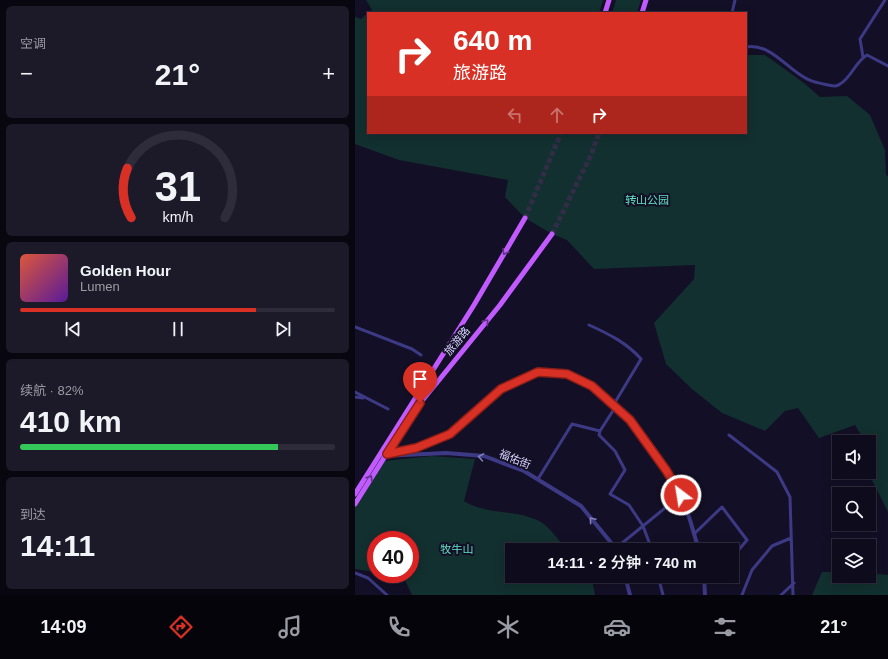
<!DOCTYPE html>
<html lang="zh">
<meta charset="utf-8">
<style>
body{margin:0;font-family:Arial,"Noto Sans SC",sans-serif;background:#1c1929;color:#f1f3f6;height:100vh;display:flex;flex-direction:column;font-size:15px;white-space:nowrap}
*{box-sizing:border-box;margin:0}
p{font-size:13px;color:#9b9ba3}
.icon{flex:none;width:22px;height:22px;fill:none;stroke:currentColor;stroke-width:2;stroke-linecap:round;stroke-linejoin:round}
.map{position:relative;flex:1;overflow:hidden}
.drawer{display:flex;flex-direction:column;gap:6px;padding:6px;background:#08060f;width:355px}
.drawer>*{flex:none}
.guide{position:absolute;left:12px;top:12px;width:380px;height:122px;border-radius:0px;box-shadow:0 2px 10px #0003,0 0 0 1px #2e2b3b;background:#d93025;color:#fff;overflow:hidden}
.tools{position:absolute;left:477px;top:435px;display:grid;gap:8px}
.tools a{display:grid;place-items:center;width:44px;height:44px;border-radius:0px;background:#0e0b1c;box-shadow:0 2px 10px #0003,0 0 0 1px #2e2b3b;font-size:20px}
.speed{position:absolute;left:12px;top:531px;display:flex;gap:8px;font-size:20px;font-weight:700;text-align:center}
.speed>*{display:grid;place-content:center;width:52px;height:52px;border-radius:50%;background:#0e0b1c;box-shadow:0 2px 10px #0003,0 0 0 1px #2e2b3b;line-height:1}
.speed .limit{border:6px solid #d22;background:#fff;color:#111}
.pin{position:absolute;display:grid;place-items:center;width:34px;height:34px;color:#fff;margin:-41px -17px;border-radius:50% 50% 50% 0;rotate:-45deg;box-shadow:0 0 4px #0007}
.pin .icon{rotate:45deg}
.me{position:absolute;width:44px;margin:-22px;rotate:329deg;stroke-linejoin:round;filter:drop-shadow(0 0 3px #0008)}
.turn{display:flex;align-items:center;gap:14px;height:84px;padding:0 20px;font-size:18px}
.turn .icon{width:52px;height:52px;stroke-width:2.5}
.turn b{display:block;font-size:28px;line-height:34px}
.lanes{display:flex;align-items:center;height:38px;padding:0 20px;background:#0003;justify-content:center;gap:20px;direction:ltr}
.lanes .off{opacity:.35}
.big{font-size:30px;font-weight:600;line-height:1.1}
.drawer .tile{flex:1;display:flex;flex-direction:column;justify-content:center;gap:6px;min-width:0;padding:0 14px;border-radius:6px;background:#1c1929}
.drawer .dial{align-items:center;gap:0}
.dial svg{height:104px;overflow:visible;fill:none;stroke:#2e2b3b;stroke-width:7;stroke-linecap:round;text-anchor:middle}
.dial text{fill:#f1f3f6;stroke:none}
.song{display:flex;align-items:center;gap:12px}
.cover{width:48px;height:48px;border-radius:6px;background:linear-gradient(135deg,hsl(10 70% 55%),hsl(270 70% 35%))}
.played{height:4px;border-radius:2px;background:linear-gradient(90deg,#d93025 75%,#2e2b3b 75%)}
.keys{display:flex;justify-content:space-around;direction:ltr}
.heat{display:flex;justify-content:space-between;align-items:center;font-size:22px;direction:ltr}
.charge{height:6px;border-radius:3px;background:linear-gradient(90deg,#34c759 82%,#2e2b3b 0)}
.trip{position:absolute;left:150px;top:543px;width:234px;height:40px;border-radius:0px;background:#0e0b1c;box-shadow:0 2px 10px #0003,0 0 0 1px #2e2b3b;font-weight:600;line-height:40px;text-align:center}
.tab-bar{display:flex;height:64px;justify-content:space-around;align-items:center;background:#06040b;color:#9b9ba3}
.tab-bar .icon{width:28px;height:28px}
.tab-bar .active{color:#d93025}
.tab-bar b{font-size:18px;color:#f1f3f6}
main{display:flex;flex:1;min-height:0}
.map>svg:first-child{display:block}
</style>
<main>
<section class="drawer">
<div class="tile"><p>空调</p>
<div class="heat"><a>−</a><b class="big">21°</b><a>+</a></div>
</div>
<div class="tile dial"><svg viewBox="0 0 100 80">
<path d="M14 69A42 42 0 1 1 86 69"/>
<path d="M14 69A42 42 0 0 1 11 31" stroke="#d93025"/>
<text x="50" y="56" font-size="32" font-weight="700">31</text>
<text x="50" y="72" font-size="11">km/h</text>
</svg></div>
<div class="tile">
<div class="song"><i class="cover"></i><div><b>Golden Hour</b><p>Lumen</p></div></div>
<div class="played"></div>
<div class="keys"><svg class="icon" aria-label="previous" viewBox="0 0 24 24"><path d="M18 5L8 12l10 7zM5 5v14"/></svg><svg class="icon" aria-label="pause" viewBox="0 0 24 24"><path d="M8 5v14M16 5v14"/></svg><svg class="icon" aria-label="next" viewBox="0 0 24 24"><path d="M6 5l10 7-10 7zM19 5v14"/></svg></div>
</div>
<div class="tile"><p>续航 · 82%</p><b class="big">410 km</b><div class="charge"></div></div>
<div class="tile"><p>到达</p><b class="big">14:11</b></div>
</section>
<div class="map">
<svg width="533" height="595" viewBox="0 0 533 595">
<rect width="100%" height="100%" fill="#130f26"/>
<path fill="#12302f" d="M11 0H248L244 13H13L17 10Z
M261 0H286L282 13H257Z
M13 13V133H309L313 135 314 133H391V55H410L449 83 465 97 492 96 515 115 530 150 531 175 533 176V512L516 478 514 465V442H510L500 425 464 438 443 408 430 411 410 431 367 413 337 389 311 364 299 323 339 279 340 265 239 269 212 240 197 234 170 218 150 197 153 180 44 160 0 144V17L6 19Z
M77 456 120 459 109 501C130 515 161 509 184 521 193 525 205 542 212 550H157V576H232L238 584 240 595H57L48 576 35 574H55V540H21V572L0 569V507L29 461Z
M467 572H484V576H514V573L533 575V595H457Z"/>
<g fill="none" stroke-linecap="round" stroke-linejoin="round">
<path stroke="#312d47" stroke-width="5" stroke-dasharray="5 2.5" stroke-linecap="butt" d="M170 218 206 133
M197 234 236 155 244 133"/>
<path stroke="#3d3a85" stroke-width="3" d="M377 13 380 0
M391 47C414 43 430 66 447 76 456 82 463 83 473 85 478 86 481 87 485 84 497 77 500 62 512 55L533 66
M508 57 505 39 530 0
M234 325C254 334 272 343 286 359L259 404
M0 327 57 349 66 355
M0 392 33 409
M0 397 8 398
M245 431 244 435 260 451 270 470 255 494 274 505 288 526 297 550
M374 435 422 472 435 497 438 595
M183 479 217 424 245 431 261 406
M339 534 367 507 392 540 377 558
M261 548 326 495
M0 573 13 578 32 595
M303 576 308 595
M362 581 364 576
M387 595 397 570 417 546 436 538
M426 595 439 583"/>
<path stroke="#3d3a85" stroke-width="4" d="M30 454C50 451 79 445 96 433 114 420 128 402 146 389 211 346 257 396 294 447 305 463 318 478 326 495 334 513 338 532 344 550
M28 456 91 453 129 456 169 471 226 506 262 550
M270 576 275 595
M349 576 350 595"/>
<path stroke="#c25bff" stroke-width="5" d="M250 13 254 0
M287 13 291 0
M0 494 119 305 170 218
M0 504 58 412 145 305 197 234"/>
</g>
<defs><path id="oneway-chevron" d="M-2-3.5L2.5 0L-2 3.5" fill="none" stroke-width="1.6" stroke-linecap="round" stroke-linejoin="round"/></defs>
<g stroke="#623188">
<use href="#oneway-chevron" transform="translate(150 252) rotate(120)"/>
<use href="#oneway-chevron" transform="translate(131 322) rotate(-50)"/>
<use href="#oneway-chevron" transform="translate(15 478) rotate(-58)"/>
</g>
<g stroke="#837fbc">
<use href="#oneway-chevron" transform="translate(126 457) rotate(-170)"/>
<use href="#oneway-chevron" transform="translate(237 520) rotate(-131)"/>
</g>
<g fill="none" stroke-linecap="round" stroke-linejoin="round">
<g stroke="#8d1f18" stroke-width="10">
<path id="route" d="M65 403 32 454 61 448 95 434 146 389 183 372 212 374 237 386 275 420 311 470 326 495"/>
</g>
<use href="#route" stroke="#d93025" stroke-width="7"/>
</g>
<g text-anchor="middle" stroke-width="4" stroke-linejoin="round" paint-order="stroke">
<g font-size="11" fill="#5fe0c0" stroke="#130f26">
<text x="292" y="204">转山公园</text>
<text x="102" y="553">牧牛山</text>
</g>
<g font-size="11" fill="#d9d4ff" stroke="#130f26">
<text transform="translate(102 341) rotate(-50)" y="4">旅游路</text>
<text transform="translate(160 459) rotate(22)" y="4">福佑街</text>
</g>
</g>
</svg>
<div class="tools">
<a><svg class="icon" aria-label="sound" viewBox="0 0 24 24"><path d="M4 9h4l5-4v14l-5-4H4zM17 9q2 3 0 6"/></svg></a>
<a><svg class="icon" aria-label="search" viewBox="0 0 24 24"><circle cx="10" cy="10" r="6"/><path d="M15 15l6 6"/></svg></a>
<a><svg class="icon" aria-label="layers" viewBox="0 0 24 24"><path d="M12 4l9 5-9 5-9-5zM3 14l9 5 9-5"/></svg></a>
</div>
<div class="speed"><div class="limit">40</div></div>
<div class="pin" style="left:65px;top:403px;background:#d93025"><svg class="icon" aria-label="arrive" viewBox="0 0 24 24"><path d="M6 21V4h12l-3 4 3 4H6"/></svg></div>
<svg class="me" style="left:326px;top:495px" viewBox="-20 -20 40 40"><circle r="17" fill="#d93025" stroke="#fff" stroke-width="3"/><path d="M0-11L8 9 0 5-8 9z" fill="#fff"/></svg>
<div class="trip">14:11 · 2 分钟 · 740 m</div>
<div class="guide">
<div class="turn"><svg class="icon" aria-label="right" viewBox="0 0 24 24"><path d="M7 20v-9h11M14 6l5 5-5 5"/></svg><div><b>640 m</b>旅游路</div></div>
<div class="lanes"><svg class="icon off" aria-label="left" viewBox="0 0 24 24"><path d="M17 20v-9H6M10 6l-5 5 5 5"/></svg><svg class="icon off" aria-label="ahead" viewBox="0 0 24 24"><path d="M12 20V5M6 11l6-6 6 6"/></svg><svg class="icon" aria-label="right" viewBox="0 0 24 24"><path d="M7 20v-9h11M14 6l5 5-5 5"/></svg></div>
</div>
</div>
</main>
<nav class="tab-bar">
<b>14:09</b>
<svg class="icon active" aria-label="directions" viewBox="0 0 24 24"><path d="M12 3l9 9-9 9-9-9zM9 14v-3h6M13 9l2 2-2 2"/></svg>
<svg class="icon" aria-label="music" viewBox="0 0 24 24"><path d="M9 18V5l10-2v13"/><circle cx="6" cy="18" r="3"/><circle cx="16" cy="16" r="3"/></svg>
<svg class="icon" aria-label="phone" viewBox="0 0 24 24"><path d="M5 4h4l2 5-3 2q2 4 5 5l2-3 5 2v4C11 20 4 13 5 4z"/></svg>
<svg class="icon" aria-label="climate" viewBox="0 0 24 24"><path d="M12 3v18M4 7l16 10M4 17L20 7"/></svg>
<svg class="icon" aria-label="car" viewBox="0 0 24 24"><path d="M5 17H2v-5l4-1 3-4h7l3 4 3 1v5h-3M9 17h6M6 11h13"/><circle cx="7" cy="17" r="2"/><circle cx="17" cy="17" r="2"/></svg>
<svg class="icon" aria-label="filters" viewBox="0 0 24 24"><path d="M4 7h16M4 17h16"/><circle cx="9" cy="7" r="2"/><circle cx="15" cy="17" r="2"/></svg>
<b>21°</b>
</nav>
